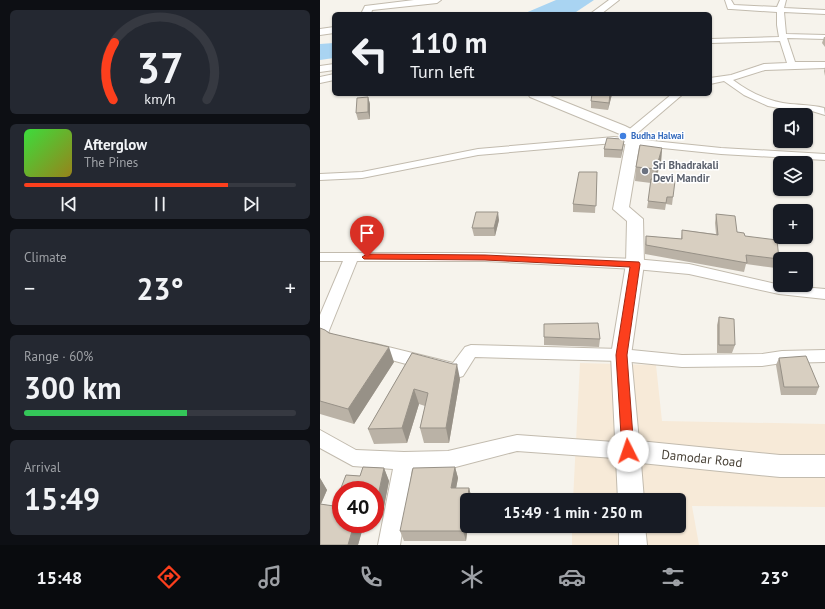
<!DOCTYPE html>
<meta charset="utf-8">
<style>
body{margin:0;font-family:"PT Sans",sans-serif;background:#242831;color:#f1f3f6;height:100vh;display:flex;flex-direction:column;font-size:15px;white-space:nowrap}
*{box-sizing:border-box;margin:0}
p{font-size:13px;color:#9ea1a6}
.icon{flex:none;width:22px;height:22px;fill:none;stroke:currentColor;stroke-width:2;stroke-linecap:round;stroke-linejoin:round}
.map{position:relative;flex:1;overflow:hidden}
.sheet{display:flex;flex-direction:column;gap:10px;padding:10px;background:#0d0f14;width:320px}
.sheet>*{flex:none}
.hud{position:absolute;left:12px;top:12px;width:380px;height:84px;border-radius:6px;box-shadow:0 1px 3px #0004;background:#171b24;color:#f1f3f6;overflow:hidden}
.tools{position:absolute;left:453px;top:108px;display:grid;gap:8px}
.tools a{display:grid;place-items:center;width:40px;height:40px;border-radius:6px;background:#171b24;box-shadow:0 1px 3px #0004;font-size:20px}
.speed{position:absolute;left:12px;top:481px;display:flex;gap:8px;font-size:20px;font-weight:700;text-align:center}
.speed>*{display:grid;place-content:center;width:52px;height:52px;border-radius:50%;background:#171b24;box-shadow:0 1px 3px #0004;line-height:1}
.speed .limit{border:6px solid #d22;background:#fff;color:#111}
.pin{position:absolute;display:grid;place-items:center;width:34px;height:34px;color:#fff;margin:-41px -17px;border-radius:50% 50% 50% 0;rotate:-45deg;box-shadow:0 0 4px #0007}
.pin .icon{rotate:45deg}
.me{position:absolute;width:44px;margin:-22px;rotate:356deg;stroke-linejoin:round;filter:drop-shadow(0 0 3px #0008)}
.turn{display:flex;align-items:center;gap:14px;height:84px;padding:0 12px;font-size:18px}
.turn .icon{width:52px;height:52px;stroke-width:2.5}
.turn b{display:block;font-size:28px;line-height:34px}
.big{font-size:30px;font-weight:600;line-height:1.1}
.sheet .widget{flex:1;display:flex;flex-direction:column;justify-content:center;gap:6px;min-width:0;padding:0 14px;border-radius:6px;background:#242831}
.sheet .dial{align-items:center;gap:0}
.dial svg{height:104px;overflow:visible;fill:none;stroke:#363941;stroke-width:7;stroke-linecap:round;text-anchor:middle}
.dial text{fill:#f1f3f6;stroke:none}
.song{display:flex;align-items:center;gap:12px}
.cover{width:48px;height:48px;border-radius:6px;background:linear-gradient(135deg,hsl(120 70% 55%),hsl(50 70% 35%))}
.played{height:4px;border-radius:2px;background:linear-gradient(90deg,#fc3f1d 75%,#363941 75%)}
.keys{display:flex;justify-content:space-around;direction:ltr}
.heat{display:flex;justify-content:space-between;align-items:center;font-size:22px;direction:ltr}
.charge{height:6px;border-radius:3px;background:linear-gradient(90deg,#34c759 60%,#363941 0)}
.trip{position:absolute;left:140px;top:493px;width:226px;height:40px;border-radius:6px;background:#171b24;box-shadow:0 1px 3px #0004;font-weight:600;line-height:40px;text-align:center}
.tab-bar{display:flex;height:64px;justify-content:space-around;align-items:center;background:#090b0e;color:#9ea1a6}
.tab-bar .icon{width:28px;height:28px}
.tab-bar .current{color:#fc3f1d}
.tab-bar b{font-size:18px;color:#f1f3f6}
main{display:flex;flex:1;min-height:0}
.map>svg:first-child{display:block}
</style>
<main>
<section class="sheet">
<div class="widget dial"><svg viewBox="0 0 100 80">
<path d="M14 69A42 42 0 1 1 86 69"/>
<path d="M14 69A42 42 0 0 1 15 25" stroke="#fc3f1d"/>
<text x="50" y="56" font-size="32" font-weight="700">37</text>
<text x="50" y="72" font-size="11">km/h</text>
</svg></div>
<div class="widget">
<div class="song"><i class="cover"></i><div><b>Afterglow</b><p>The Pines</p></div></div>
<div class="played"></div>
<div class="keys"><svg class="icon" aria-label="previous" viewBox="0 0 24 24"><path d="M18 5L8 12l10 7zM5 5v14"/></svg><svg class="icon" aria-label="pause" viewBox="0 0 24 24"><path d="M8 5v14M16 5v14"/></svg><svg class="icon" aria-label="next" viewBox="0 0 24 24"><path d="M6 5l10 7-10 7zM19 5v14"/></svg></div>
</div>
<div class="widget"><p>Climate</p>
<div class="heat"><a>−</a><b class="big">23°</b><a>+</a></div>
</div>
<div class="widget"><p>Range · 60%</p><b class="big">300 km</b><div class="charge"></div></div>
<div class="widget"><p>Arrival</p><b class="big">15:49</b></div>
</section>
<div class="map">
<svg width="505" height="545" viewBox="0 0 505 545">
<rect width="100%" height="100%" fill="#f6f3ec"/>
<path fill="#f7ead8" d="M260 363 336 365 342 421 505 424V507L372 506 379 545H252V526H359V500H253Z"/>
<path fill="#a9d4f2" d="M236 0H274L253 14H203Z
M14 43V58L0 60V44Z"/>
<g fill="none" stroke-linecap="round" stroke-linejoin="round">
<g stroke="#c2bbae" stroke-width="2">
<path id="minor" d="M405 0H411L414 5 457 7 460 0H466L464 8 505 10V14L464 12 466 34 505 35V39L467 38 475 62H505V68L445 70 413 80C429 92 449 102 470 104 482 105 492 105 504 108L505 115 492 111 469 110 448 106 424 95 404 81 390 84V78L411 75 444 64 467 63 460 41 390 43V39L459 37 457 25V12L411 9H408Z
M14 64V70L0 72V66Z
M14 74V80L0 83V77Z
M352 94H363L314 136H306L305 134 306 132Z
M294 137 401 148 505 154V160L401 154 294 143 158 155 42 178 0 180V174L42 172 158 149Z
M0 253H165L315 259 369 264 460 285 505 289V299L459 294 369 274 315 269 165 261H37L8 333 6 337 0 339V315L23 261H0Z
M52 343 133 363 145 347 151 345 301 349 362 355 442 354 462 351 505 350V362L462 363 442 366 362 367 301 361 155 357 143 376 137 378 46 353 44 349 46 345Z
M0 430 36 450 84 452 128 451 197 435 308 443 315 445 317 451 315 457 308 459 197 451 128 469H92L80 545H58L73 469 33 466 0 448Z"/>
</g>
<g stroke="#c2bbae" stroke-width="2">
<path id="tertiary" d="M94 0H121L117 3 52 10 51 14H41L45 6Z
M289 0H299L281 14H270Z
M14 27V33L0 35V29Z
M208 94H225L305 126 315 131 320 141 309 207 323 219 324 264 311 355 319 441 460 455H505V477H460L321 463 324 500H298L291 355 306 264 307 221 293 209 306 141 304 136 295 132 210 97Z
M299 526H325L327 545H299Z"/>
</g>
<use href="#minor" fill="#fff" fill-rule="evenodd"/>
<use href="#tertiary" fill="#fff" fill-rule="evenodd"/>
</g>
<path fill="#bab2a6" d="M504 37H505V47L502 43Z
M505 67V76L504 71Z
M292 94 288 110 271 108V101Z
M48 97 50 104V119L38 120 36 113Z
M303 148 301 158 284 157V149Z
M342 148 341 162 336 179 353 197 352 205 346 204 345 210 327 208 331 183 315 181 316 167Z
M277 172 275 213 253 212V204Z
M396 214 417 232 425 236 459 259 456 268 426 264 424 272 325 254V245L326 236 361 239 362 230 396 234 395 223Z
M179 220 175 236H154L152 228Z
M399 317 415 345 412 353H397V325Z
M0 328 74 362 34 424 0 414Z
M224 337 280 339 279 347 224 345Z
M92 353 140 379 129 443H104L100 428 105 406 99 404 87 443 54 444 48 429Z
M459 358 499 387 496 395H461L456 365Z
M43 467 64 468 69 481 62 517H55V490H21V524H44L38 545H0V478L7 490 1 504 14 506 26 475 40 476Z
M135 467 138 478 136 488H149L152 499 151 500H147V526H148L146 541H84L80 531Z"/>
<path fill="#979187" d="M290 94H292L288 110 289 103Z
M48 97 50 104V119L48 112Z
M304 141 303 148 301 158 302 150Z
M342 148 341 162 334 183 336 169Z
M178 212 179 220 175 236 174 228Z
M69 347 74 362 34 424 28 409Z
M137 364 140 379 129 443 126 428Z
M94 389 99 404 87 443 82 428Z
M135 467 138 478 134 499 131 488Z
M64 468 69 481 62 517 56 505Z
M0 478 7 490 0 506Z
M149 488 152 499 151 500H147Z
M147 502V526H148L146 541 143 531Z
M34 524H44L38 545H28Z"/>
<path fill="#d8cfc1" stroke="#979187" d="M272 94H290L289 103 271 101Z
M48 97V112L36 113 37 98Z
M287 138 302 139 304 141 302 150 284 149Z
M320 145 342 148 336 169 316 167Z
M259 172H277L276 206 253 204Z
M331 179 355 181 353 197H347L346 203 328 201Z
M156 212H178L174 228H152Z
M396 214 415 216 417 232 424 233 425 236 457 240 459 259 426 255 427 263 326 245V236L362 239V230L398 235Z
M399 317 414 319 415 345H399Z
M278 323 280 339 224 337V324Z
M0 328 5 330 9 333 69 347 28 409 0 401Z
M92 353 133 364H137L126 428H100L108 393 94 389 82 428 48 429Z
M486 356 499 387H464L459 358Z
M43 467 64 468 56 505H55V490H21V524H34L28 545H0V504L14 506 26 475 40 476Z
M135 467 131 488H149L143 531H80L93 468Z"/>
<path fill="#fc3f1d" stroke="#a42913" d="M47 254 165 255 319 262 320 264 307 355 314 451 313 455 308 456 304 455 302 451 296 355 310 267 165 260 44 259 42 257Z"/>
<circle fill="#3f7fe0" stroke="#fff" stroke-width="1.5" cx="303" cy="136" r="4"/>
<circle fill="#6b7280" stroke="#fff" stroke-width="1.5" cx="325" cy="171" r="4"/>
<g text-anchor="middle" stroke-width="3" stroke-linejoin="round" paint-order="stroke">
<g font-size="9" font-weight="bold" fill="#366cbe" stroke="#fff" text-anchor="start">
<text x="311" y="139">Budha Halwai</text>
</g>
<g font-size="11" font-weight="bold" fill="#5b616d" stroke="#fff" text-anchor="start">
<text x="333" y="169">Sri Bhadrakali<tspan x="333" dy="13">Devi Mandir</tspan></text>
</g>
<g font-size="13" fill="#4b4439" stroke="#fff">
<text transform="translate(382 458) rotate(6)" y="5">Damodar Road</text>
</g>
</g>
</svg>
<div class="tools">
<a><svg class="icon" aria-label="sound" viewBox="0 0 24 24"><path d="M4 9h4l5-4v14l-5-4H4zM17 9q2 3 0 6"/></svg></a>
<a><svg class="icon" aria-label="layers" viewBox="0 0 24 24"><path d="M12 4l9 5-9 5-9-5zM3 14l9 5 9-5"/></svg></a>
<a>+</a>
<a>−</a>
</div>
<div class="speed"><div class="limit">40</div></div>
<div class="pin" style="left:47px;top:257px;background:#d93025"><svg class="icon" aria-label="arrive" viewBox="0 0 24 24"><path d="M6 21V4h12l-3 4 3 4H6"/></svg></div>
<svg class="me" style="left:308px;top:451px" viewBox="-20 -20 40 40"><circle r="19" fill="#fff"/><path d="M0-13L10 11 0 6-10 11z" fill="#fc3f1d"/></svg>
<div class="trip">15:49 · 1 min · 250 m</div>
<div class="hud">
<div class="turn"><svg class="icon" aria-label="left" viewBox="0 0 24 24"><path d="M17 20v-9H6M10 6l-5 5 5 5"/></svg><div><b>110 m</b>Turn left</div></div>
</div>
</div>
</main>
<nav class="tab-bar">
<b>15:48</b>
<svg class="icon current" aria-label="directions" viewBox="0 0 24 24"><path d="M12 3l9 9-9 9-9-9zM9 14v-3h6M13 9l2 2-2 2"/></svg>
<svg class="icon" aria-label="music" viewBox="0 0 24 24"><path d="M9 18V5l10-2v13"/><circle cx="6" cy="18" r="3"/><circle cx="16" cy="16" r="3"/></svg>
<svg class="icon" aria-label="phone" viewBox="0 0 24 24"><path d="M5 4h4l2 5-3 2q2 4 5 5l2-3 5 2v4C11 20 4 13 5 4z"/></svg>
<svg class="icon" aria-label="climate" viewBox="0 0 24 24"><path d="M12 3v18M4 7l16 10M4 17L20 7"/></svg>
<svg class="icon" aria-label="car" viewBox="0 0 24 24"><path d="M5 17H2v-5l4-1 3-4h7l3 4 3 1v5h-3M9 17h6M6 11h13"/><circle cx="7" cy="17" r="2"/><circle cx="17" cy="17" r="2"/></svg>
<svg class="icon" aria-label="filters" viewBox="0 0 24 24"><path d="M4 7h16M4 17h16"/><circle cx="9" cy="7" r="2"/><circle cx="15" cy="17" r="2"/></svg>
<b>23°</b>
</nav>
